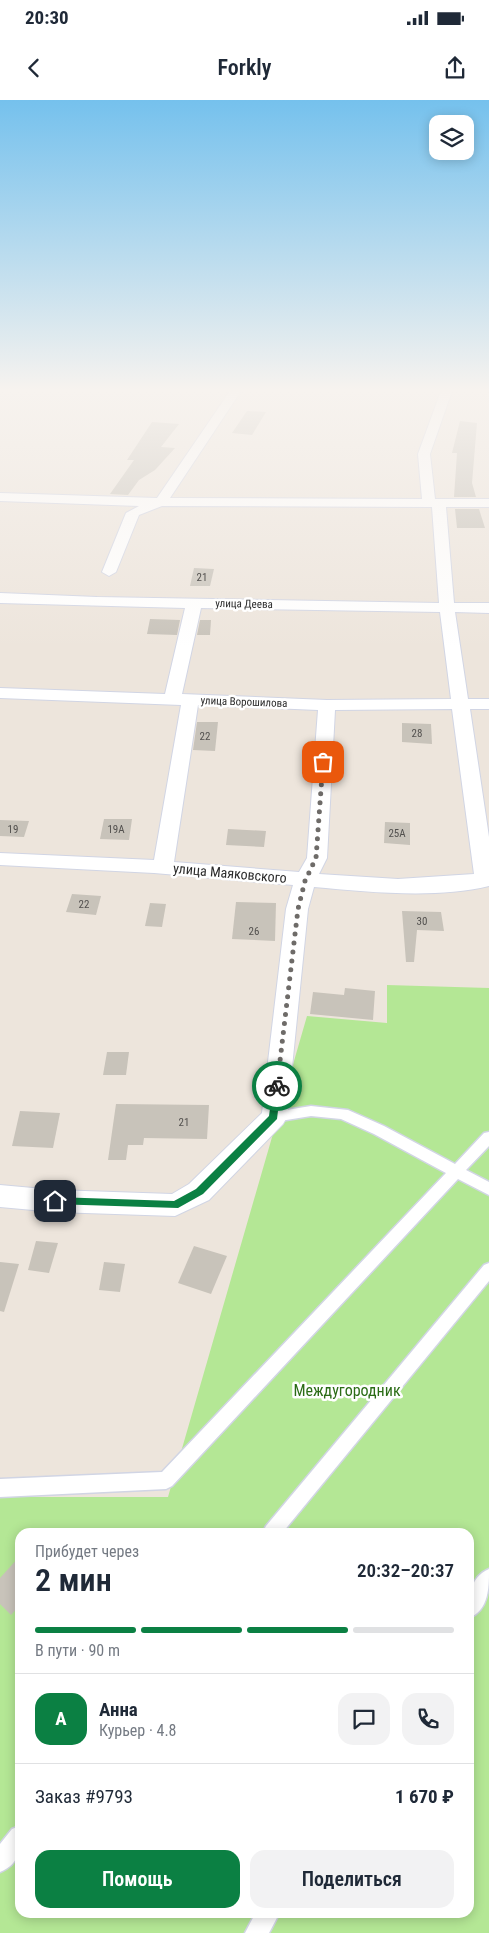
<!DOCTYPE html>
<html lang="ru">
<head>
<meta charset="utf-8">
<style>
	body { margin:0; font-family:"Roboto Condensed",sans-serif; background:#f2f2f3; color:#1f2937; height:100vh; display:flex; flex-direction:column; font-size:19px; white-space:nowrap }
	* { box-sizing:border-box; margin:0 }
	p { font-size:16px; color:#747a83 }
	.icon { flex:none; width:28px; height:28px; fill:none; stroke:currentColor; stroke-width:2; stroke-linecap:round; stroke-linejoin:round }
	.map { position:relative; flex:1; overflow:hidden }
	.side { position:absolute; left:15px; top:1428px; width:459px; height:390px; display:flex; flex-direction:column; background:#fff; border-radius:15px; box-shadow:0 2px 12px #0003 }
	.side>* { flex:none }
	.fabs { position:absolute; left:429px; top:15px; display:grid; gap:10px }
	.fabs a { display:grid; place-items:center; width:45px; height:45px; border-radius:10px; background:#fff; box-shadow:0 2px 12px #0003; font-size:25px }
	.pin { position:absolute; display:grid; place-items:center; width:42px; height:42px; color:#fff; margin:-21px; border-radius:10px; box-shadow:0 2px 8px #0006 }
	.courier { position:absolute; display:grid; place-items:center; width:50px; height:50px; margin:-25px; border:4px solid #0b8043; border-radius:50%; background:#fff; color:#222; box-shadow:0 1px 6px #0007 }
	.head em { font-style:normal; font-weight:600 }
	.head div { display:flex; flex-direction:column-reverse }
	.head { display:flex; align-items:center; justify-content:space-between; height:85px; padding:0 20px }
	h1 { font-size:32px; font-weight:600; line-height:38px }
	.bar { display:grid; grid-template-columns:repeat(4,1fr); gap:8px 5px; align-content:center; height:60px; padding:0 20px }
	.bar i { height:6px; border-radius:4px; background:#e0e1e3 }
	.bar .current { background:#0b8043 }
	.bar p { grid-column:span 4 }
	.line { display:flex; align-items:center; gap:12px; padding:0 20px; border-top:1px solid #e0e1e3 }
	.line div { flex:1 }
	.round { display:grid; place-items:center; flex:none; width:52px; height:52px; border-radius:15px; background:#f2f2f3 }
	.primary-button { display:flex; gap:10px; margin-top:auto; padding:10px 20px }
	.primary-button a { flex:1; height:58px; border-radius:15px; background:#0b8043; color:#fff; font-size:20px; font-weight:600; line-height:58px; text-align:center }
	.primary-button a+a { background:#f2f2f3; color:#1f2937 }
	.status { display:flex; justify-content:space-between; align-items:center; height:35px; padding:0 25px; background:#fff; direction:ltr }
	.status svg { height:14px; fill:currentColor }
	header { display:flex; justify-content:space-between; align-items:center; height:65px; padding:0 20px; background:#fff; font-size:22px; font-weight:600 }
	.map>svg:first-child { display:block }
</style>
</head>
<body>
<div class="status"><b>20:30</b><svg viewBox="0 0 49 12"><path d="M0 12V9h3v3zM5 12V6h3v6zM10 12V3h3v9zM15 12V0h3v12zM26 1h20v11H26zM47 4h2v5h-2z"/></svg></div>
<header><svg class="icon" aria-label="back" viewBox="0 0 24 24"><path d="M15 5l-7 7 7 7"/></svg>Forkly<svg class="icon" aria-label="share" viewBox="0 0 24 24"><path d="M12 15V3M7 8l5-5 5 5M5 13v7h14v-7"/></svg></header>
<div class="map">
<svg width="489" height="1833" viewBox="0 0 489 1833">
	<rect width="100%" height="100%" fill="#ede5dc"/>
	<path fill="#b4e795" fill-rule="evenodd" d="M387,885L489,888V1833H0V1397H168L307,916L387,923ZM20,1432H469V1812H20Z"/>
	<g fill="#c8c3ba">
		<polygon points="247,311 266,312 252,335 232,333"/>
		<polygon points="460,321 477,323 472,383 476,397 454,397 457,353 452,353"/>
		<polygon points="152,322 179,324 161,347 175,348 155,370 139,380 128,395 110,394 134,360 127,360"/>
		<polygon points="455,409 479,409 485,428 457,428"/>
		<polygon points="194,468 214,469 210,486 190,486"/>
		<polygon points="150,519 180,520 177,535 147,534"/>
		<polygon points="200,520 211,520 210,535 197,535"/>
		<polygon points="197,622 218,622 215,651 193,650"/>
		<polygon points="402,623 431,624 432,644 402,642"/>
		<polygon points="104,719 132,719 129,740 100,739"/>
		<polygon points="0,720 29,721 24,737 0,736"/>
		<polygon points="385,722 410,723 410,745 384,743"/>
		<polygon points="228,729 266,731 264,747 226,745"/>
		<polygon points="72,794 101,796 96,815 66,812"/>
		<polygon points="236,802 276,803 275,841 232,839"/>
		<polygon points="150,803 166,804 162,827 145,826"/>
		<polygon points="402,811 441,812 444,831 417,830 414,862 406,862"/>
		<polygon points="345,888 375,891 373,920 310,914 313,892 344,895"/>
		<polygon points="107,952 129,952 126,975 103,975"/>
		<polygon points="116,1004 209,1005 207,1039 144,1038 143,1045 128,1045 126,1060 108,1060"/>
		<polygon points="20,1011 60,1013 53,1048 12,1046"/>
		<polygon points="36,1141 58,1143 49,1173 28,1170"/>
		<polygon points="194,1146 227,1156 211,1194 178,1183"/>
		<polygon points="0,1162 19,1164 4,1212 0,1211"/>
		<polygon points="104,1162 125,1164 120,1192 99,1190"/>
		<polygon points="20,1456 20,1505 11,1515 0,1504 0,1478"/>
	</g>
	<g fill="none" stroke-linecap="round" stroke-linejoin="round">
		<g stroke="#d1d5e4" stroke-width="3">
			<g id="service">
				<polygon points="311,1006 348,1010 384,1026 455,1064 484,1033 489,1032 489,1046 466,1070 489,1082 489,1095 458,1079 172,1386 166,1389 0,1397 0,1379 162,1372 446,1073 374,1034 341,1019 311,1016 274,1022 269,1021 267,1017 269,1013 274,1012"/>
				<polygon points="489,1163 489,1181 283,1432 263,1432 266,1426 484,1165"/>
				<path d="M489,1469C489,1487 489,1510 469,1518C468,1500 469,1477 489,1469Z"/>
				<path d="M20,1726C20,1747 22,1763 0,1772V1744L12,1729Z"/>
				<polygon points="256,1812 280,1812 269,1833 245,1833"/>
			</g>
		</g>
		<g stroke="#d1d5e4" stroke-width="2">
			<path id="minor" d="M230,291H241L170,398L422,399L418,354L441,291H452L430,354L435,399H489V407H446L454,503H489V513L455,512L468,599H489V609H470L489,737V786C436,799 368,792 314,787L308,809L287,1017L283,1024L209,1100L175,1116L55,1112L0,1107V1085L55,1090L172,1094L189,1084L262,1013L286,809L293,785L154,773L0,765V753L154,760L181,605L0,598V588L165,594L185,508L0,503V493L97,497L439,503L432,407L162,406L139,415L116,472L109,476L102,472L126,413L139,406L0,401V393L157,398ZM201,508L440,512L451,599L327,600L182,594ZM198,605L318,610L307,758L299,772L174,762ZM452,609L474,774L398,779L319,774L327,758L335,610Z"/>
		</g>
		<use href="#service" fill="#fff" fill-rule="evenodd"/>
		<use href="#minor" fill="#fff" fill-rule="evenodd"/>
	</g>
	<linearGradient id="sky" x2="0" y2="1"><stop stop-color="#75c1ed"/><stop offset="0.53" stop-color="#f7f3ef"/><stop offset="1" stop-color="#f7f3ef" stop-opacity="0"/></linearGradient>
	<rect width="489" height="548" fill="url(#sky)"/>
	<polygon fill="#0b8043" points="277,983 281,986 277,1019 203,1094 178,1108 52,1104 50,1101 55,1097 174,1101 196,1089 269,1016 273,986"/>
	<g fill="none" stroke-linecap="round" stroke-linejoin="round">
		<polyline stroke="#6e6b68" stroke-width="5" stroke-dasharray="0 9" points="277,986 298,809 305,781 316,758 323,662"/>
	</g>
	<g text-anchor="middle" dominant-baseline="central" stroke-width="5" stroke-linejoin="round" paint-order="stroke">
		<g font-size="11" fill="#52504e">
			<text x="202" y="477">21</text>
			<text x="417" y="633">28</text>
			<text x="205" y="636">22</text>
			<text x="13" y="729">19</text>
			<text x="116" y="729">19А</text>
			<text x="397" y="733">25А</text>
			<text x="84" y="804">22</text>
			<text x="422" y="821">30</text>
			<text x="254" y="831">26</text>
			<text x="184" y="1022">21</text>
		</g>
		<g font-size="11" fill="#2a2a2a" stroke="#fff">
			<text transform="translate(244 504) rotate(1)">улица Деева</text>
			<text transform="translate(244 602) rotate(2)">улица Ворошилова</text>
		</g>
		<g font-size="14" fill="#2a2a2a" stroke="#fff">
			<text transform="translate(230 773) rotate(5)">улица Маяковского</text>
		</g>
		<g font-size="16" fill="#2b6c16" stroke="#fff">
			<text x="347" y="1290">Междугородник</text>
		</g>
	</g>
</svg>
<div class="fabs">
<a><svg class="icon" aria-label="layers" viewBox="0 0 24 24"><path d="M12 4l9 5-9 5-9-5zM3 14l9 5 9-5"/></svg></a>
</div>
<div class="pin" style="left:323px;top:662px;background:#ea580c"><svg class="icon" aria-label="bag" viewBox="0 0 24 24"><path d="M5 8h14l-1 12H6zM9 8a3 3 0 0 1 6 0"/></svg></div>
<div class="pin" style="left:55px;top:1101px;background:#1f2937"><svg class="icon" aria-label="home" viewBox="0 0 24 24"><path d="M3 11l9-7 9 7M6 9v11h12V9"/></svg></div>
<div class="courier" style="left:277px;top:986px"><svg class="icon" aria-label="bike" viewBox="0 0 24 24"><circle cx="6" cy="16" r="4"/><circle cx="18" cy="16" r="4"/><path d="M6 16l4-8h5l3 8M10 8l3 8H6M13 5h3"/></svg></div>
<section class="side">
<div class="head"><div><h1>2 мин</h1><p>Прибудет через</p></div><em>20:32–20:37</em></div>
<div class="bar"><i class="current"></i><i class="current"></i><i class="current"></i><i></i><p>В пути · 90 m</p></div>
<div class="line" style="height:90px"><b class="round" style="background:#0b8043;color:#fff">А</b><div><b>Анна</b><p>Курьер · 4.8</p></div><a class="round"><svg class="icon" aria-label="chat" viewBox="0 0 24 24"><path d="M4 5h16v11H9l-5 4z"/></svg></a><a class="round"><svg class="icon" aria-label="phone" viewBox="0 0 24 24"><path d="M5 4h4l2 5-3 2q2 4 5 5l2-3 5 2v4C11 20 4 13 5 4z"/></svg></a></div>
<div class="line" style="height:65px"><div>Заказ #9793</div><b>1 670 ₽</b></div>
<div class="primary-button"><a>Помощь</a><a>Поделиться</a></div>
</section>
</div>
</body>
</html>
